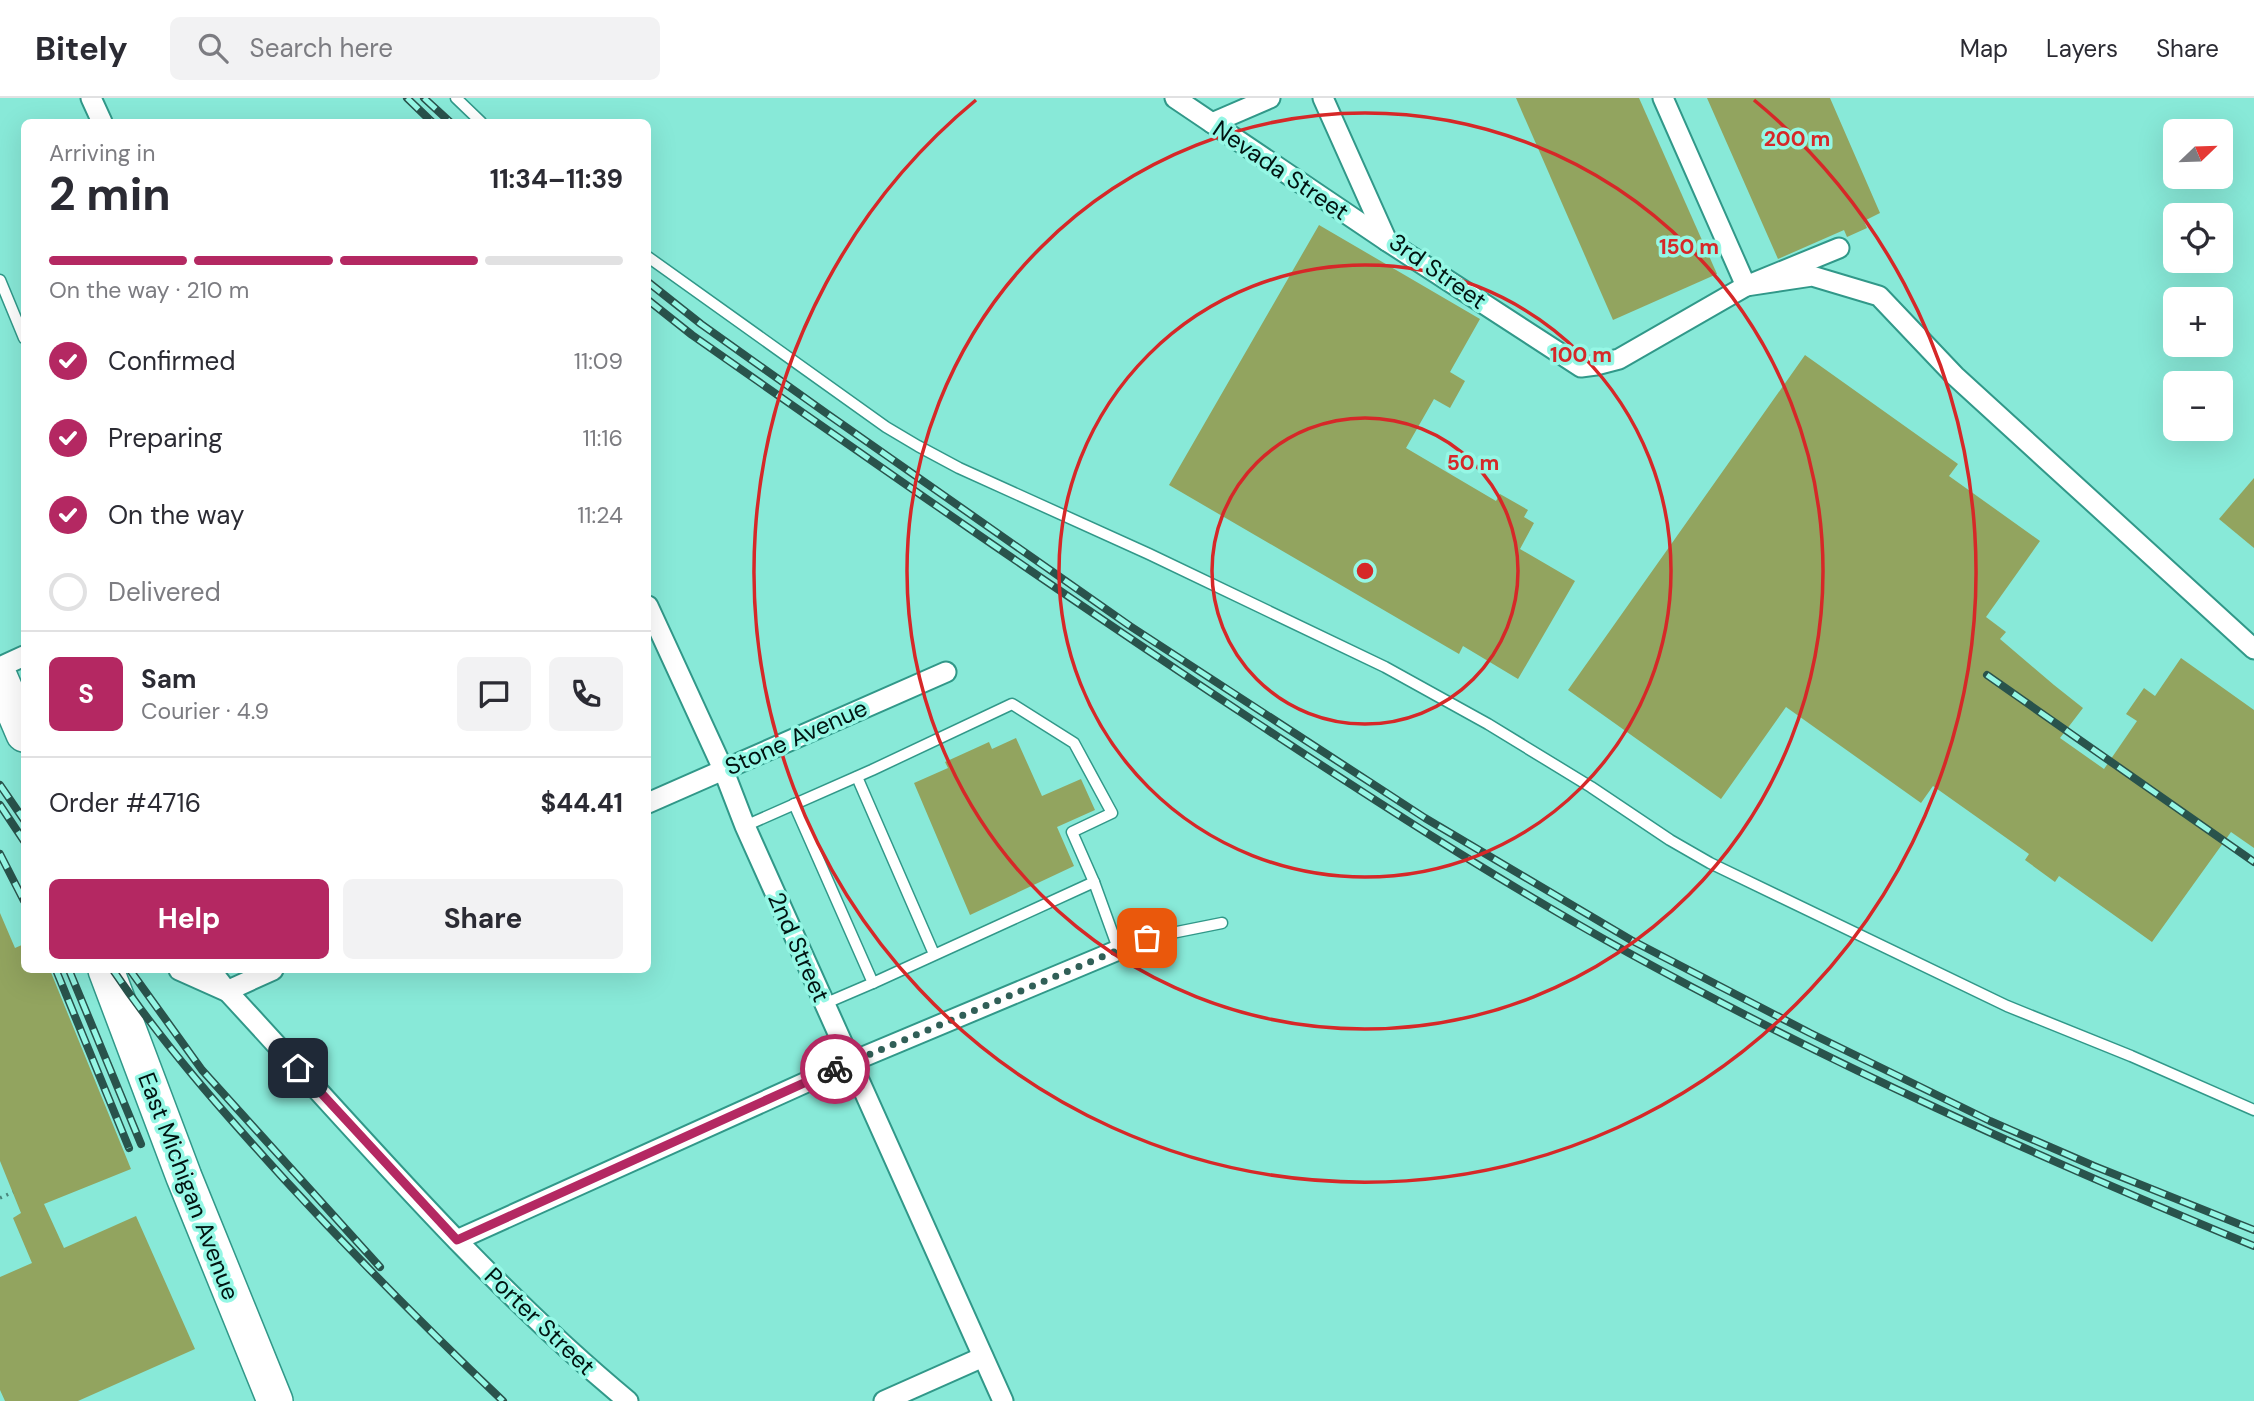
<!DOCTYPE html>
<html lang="en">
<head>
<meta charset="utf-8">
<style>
	body { margin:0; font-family:"DM Sans",sans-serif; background:#f2f2f3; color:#2b2b33; height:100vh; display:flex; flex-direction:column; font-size:26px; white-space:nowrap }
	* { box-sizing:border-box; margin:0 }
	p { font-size:23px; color:#7c7c81 }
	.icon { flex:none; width:38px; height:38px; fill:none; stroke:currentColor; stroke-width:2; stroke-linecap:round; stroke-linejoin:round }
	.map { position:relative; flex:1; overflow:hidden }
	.panel { position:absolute; left:21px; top:21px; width:630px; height:854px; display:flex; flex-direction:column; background:#fff; border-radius:10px; box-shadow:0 7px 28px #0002 }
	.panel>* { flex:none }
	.needle { width:46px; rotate:67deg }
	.tools { position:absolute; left:2163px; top:21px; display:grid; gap:14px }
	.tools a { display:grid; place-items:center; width:70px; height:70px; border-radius:10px; background:#fff; box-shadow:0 7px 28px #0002; font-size:35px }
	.pin { position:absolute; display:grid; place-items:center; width:60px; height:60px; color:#fff; margin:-30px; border-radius:14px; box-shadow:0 4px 10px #0006 }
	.courier { position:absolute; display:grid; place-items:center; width:70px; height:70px; margin:-35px; border:5px solid #b42862; border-radius:50%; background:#fff; color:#222; box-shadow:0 2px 9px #0007 }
	.overview em { font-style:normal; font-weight:700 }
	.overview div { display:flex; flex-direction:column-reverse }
	.overview { display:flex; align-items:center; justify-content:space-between; height:119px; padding:0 28px }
	h1 { font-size:46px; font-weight:700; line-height:52px }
	.bar { display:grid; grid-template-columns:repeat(4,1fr); gap:10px 7px; align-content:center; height:84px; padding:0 28px }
	.bar i { height:9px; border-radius:5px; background:#e1e1e2 }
	.bar .on { background:#b42862 }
	.bar p { grid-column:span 4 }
	.line { display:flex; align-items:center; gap:18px; padding:0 28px; border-top:2px solid #e1e1e2 }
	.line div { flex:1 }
	.round { display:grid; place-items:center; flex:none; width:74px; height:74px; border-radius:10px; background:#f2f2f3 }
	ol { padding:0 28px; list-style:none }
	li { display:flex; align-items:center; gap:21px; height:77px }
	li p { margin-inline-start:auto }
	li .icon { padding:7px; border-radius:50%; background:#b42862; color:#fff; stroke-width:4 }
	li:last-child { color:#7c7c81 }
	li i { width:38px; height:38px; border:4px solid #e1e1e2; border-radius:50% }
	.cta { display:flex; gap:14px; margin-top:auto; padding:14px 28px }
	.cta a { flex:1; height:80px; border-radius:10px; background:#b42862; color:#fff; font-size:28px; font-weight:700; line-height:80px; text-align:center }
	.cta a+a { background:#f2f2f3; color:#2b2b33 }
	header { display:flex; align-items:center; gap:42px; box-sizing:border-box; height:98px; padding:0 35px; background:#fff; border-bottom:2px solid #e1e1e2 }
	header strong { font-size:33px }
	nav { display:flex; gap:38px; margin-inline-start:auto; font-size:24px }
	.search { width:490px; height:63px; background:#f2f2f3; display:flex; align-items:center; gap:18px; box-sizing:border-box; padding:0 24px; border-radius:10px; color:#7c7c81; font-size:26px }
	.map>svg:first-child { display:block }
</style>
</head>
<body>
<header>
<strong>Bitely</strong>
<div class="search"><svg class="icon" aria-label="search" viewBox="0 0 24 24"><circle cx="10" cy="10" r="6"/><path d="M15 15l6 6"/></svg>Search here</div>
<nav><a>Map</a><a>Layers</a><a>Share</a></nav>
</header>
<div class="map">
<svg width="2254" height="1303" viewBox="0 0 2254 1303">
	<rect width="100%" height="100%" fill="#88e9d8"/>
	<g fill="#92a45f">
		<polygon points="1516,0 1639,0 1717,176 1613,222"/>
		<polygon points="1707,0 1830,0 1880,115 1864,123 1867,130 1847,139 1844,132 1778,161"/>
		<polygon points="1319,127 1480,221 1450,274 1465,283 1450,310 1434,301 1406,350 1496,403 1500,396 1528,412 1524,419 1534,425 1520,451 1575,483 1518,581 1463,548 1459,556 1169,387"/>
		<polygon points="1805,257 1958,366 1949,378 2040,443 1986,519 2006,534 2000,541 2054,587 2083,610 2060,640 2104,671 2137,623 2126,616 2144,590 2155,598 2181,560 2254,612 2254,750 2231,734 2152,844 2059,778 2055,784 2025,762 2029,756 1933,688 1921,705 1786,609 1721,701 1568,592"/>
		<polygon points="2254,380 2254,450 2219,421"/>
		<polygon points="1016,640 1042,698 1081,681 1095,712 1057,729 1074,768 970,817 914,685 948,670 945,664 989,644 992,651"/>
		<polygon points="0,815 15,850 24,846 24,872 50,872 131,1071 44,1106 64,1150 136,1118 195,1251 78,1303 5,1303 0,1292 0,1179 32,1165 13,1120 21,1115 0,1063"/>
	</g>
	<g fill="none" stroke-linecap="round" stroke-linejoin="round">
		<g stroke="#319889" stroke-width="13">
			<g id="lane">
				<polyline points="456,0 481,24"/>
				<polyline points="648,159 886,329 918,348 959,370 1149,456 1385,569 1488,626 1591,689 1670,742 1710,765 2007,908 2131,958 2254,1012"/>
				<polyline points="0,182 24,240"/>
				<polyline points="857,679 934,856"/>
				<polyline points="794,706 873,885 1094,784"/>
				<polyline points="745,728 872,672 1012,606 1074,645 1112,715 1072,734 1094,784 1119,853"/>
				<polyline points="1147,840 1222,825"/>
				<polyline points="824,906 873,885"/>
			</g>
		</g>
		<g stroke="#319889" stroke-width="23">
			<g id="street">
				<polyline points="91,0 102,24"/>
				<polyline points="1175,0 1387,143"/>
				<polyline points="1323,0 1387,143 1581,269 1596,267 1619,261 1746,188 1839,150"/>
				<polyline points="1663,0 1746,188 1812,178 1879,198 1955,278 2254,551"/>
				<polyline points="1212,25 1270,0"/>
				<polyline points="648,508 723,671 745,728 1003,1303"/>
				<polyline points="0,569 24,558"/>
				<polyline points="648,705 946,574"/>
				<polyline points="179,872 226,893"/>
				<path d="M211,872L227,893C355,1031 483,1183 628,1303"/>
				<polyline points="227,893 273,872"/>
				<polyline points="457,1142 851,964 1147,840"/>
				<polyline points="884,1303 983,1259"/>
			</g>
		</g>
		<g stroke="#319889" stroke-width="38">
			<g id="highway">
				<polyline points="0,580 24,636"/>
				<polyline points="106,872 184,1079 275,1303"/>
			</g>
		</g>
		<polyline stroke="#49867c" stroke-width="3.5" stroke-dasharray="2 5" stroke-linecap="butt" points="0,1100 13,1094"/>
		<use href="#lane" stroke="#fff" stroke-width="10"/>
		<use href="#street" stroke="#fff" stroke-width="19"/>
		<use href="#highway" stroke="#fff" stroke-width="35"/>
		<g stroke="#29534c" stroke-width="8">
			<g id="rail">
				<polyline points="407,0 432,24"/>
				<polyline points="424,0 450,24"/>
				<polyline points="648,184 701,226 826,315 1130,528 1425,720 1631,842 1810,935 1990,1023 2094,1068 2254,1132"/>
				<path d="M648,202L692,237C876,366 1060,495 1248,619C1372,701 1497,782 1627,854C1830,966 2040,1060 2254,1148"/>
				<polyline points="1987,577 2254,764"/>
				<polyline points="0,687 24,722"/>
				<polyline points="0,707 24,743"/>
				<polyline points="0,756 24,803"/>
				<polyline points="56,872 129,1050"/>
				<polyline points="69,872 141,1046"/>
				<path d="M113,872C163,946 223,1014 284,1081C354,1157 427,1231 503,1303"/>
				<polyline points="130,872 202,972 380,1169"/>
			</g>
		</g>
		<use href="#rail" stroke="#95f7e5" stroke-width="5" stroke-dasharray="16" stroke-linecap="butt"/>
	</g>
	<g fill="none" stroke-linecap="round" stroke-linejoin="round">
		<polyline stroke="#305f57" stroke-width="7" stroke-dasharray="0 12.6" points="835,971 1147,840"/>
		<polyline stroke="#b42862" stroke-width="9" points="298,970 457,1142 835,971"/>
	</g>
	<g fill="none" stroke="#d62828" stroke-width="3.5">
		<circle cx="1365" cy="473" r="153"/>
		<circle cx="1365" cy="473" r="306"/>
		<circle cx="1365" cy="473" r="458"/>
		<path d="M1754 2A611 611 0 1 1 976 2"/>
	</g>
	<g text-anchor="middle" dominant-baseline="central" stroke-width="7" stroke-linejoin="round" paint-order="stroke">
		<g font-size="24" fill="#011411" stroke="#95f7e5">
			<text transform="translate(1281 72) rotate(34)">Nevada Street</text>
			<text transform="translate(1438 173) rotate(35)">3rd Street</text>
			<text transform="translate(796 639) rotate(-24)">Stone Avenue</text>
			<text transform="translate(799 849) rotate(66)">2nd Street</text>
			<text transform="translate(189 1088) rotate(69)">East Michigan Avenue</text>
			<text transform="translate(540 1223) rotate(44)">Porter Street</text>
		</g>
	</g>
	<circle cx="1365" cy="473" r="10" fill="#d62828" stroke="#95f7e5" stroke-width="3.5"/>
	<g font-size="21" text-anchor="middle" font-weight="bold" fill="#d62828" stroke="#95f7e5" stroke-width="7" stroke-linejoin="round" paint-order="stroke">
		<text x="1797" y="48">200 m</text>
		<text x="1689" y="156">150 m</text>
		<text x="1581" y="264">100 m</text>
		<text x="1473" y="372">50 m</text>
	</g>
</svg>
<div class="tools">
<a><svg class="needle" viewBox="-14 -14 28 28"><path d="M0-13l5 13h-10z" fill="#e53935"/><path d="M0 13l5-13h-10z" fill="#7c7c81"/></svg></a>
<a><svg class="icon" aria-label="locate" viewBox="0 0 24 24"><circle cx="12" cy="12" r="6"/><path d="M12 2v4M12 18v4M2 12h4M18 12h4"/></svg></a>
<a>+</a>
<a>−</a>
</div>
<div class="pin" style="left:1147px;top:840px;background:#ea580c"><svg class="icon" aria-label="bag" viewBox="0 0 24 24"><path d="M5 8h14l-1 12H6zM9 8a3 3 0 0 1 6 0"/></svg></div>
<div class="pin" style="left:298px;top:970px;background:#1f2937"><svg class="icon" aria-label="home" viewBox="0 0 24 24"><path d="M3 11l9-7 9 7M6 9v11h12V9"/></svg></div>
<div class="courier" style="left:835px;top:971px"><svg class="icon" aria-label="bike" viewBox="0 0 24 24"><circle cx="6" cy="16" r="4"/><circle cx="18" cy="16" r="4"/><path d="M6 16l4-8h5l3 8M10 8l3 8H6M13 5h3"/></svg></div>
<section class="panel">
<div class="overview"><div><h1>2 min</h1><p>Arriving in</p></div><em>11:34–11:39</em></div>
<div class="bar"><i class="on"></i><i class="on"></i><i class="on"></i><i></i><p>On the way · 210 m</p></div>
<ol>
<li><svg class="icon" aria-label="check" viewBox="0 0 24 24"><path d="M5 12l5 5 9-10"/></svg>Confirmed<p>11:09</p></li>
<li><svg class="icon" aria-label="check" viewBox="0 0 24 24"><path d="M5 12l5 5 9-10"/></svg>Preparing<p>11:16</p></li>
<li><svg class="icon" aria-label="check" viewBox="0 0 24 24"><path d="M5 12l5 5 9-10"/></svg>On the way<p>11:24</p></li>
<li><i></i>Delivered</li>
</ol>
<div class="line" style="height:126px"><b class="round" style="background:#b42862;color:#fff">S</b><div><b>Sam</b><p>Courier · 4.9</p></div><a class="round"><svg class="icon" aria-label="chat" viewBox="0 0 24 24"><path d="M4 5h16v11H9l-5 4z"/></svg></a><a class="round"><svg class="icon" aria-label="phone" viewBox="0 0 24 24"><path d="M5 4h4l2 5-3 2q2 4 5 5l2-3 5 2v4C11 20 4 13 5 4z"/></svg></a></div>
<div class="line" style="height:91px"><div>Order #4716</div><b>$44.41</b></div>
<div class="cta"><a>Help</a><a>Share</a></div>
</section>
</div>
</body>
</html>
